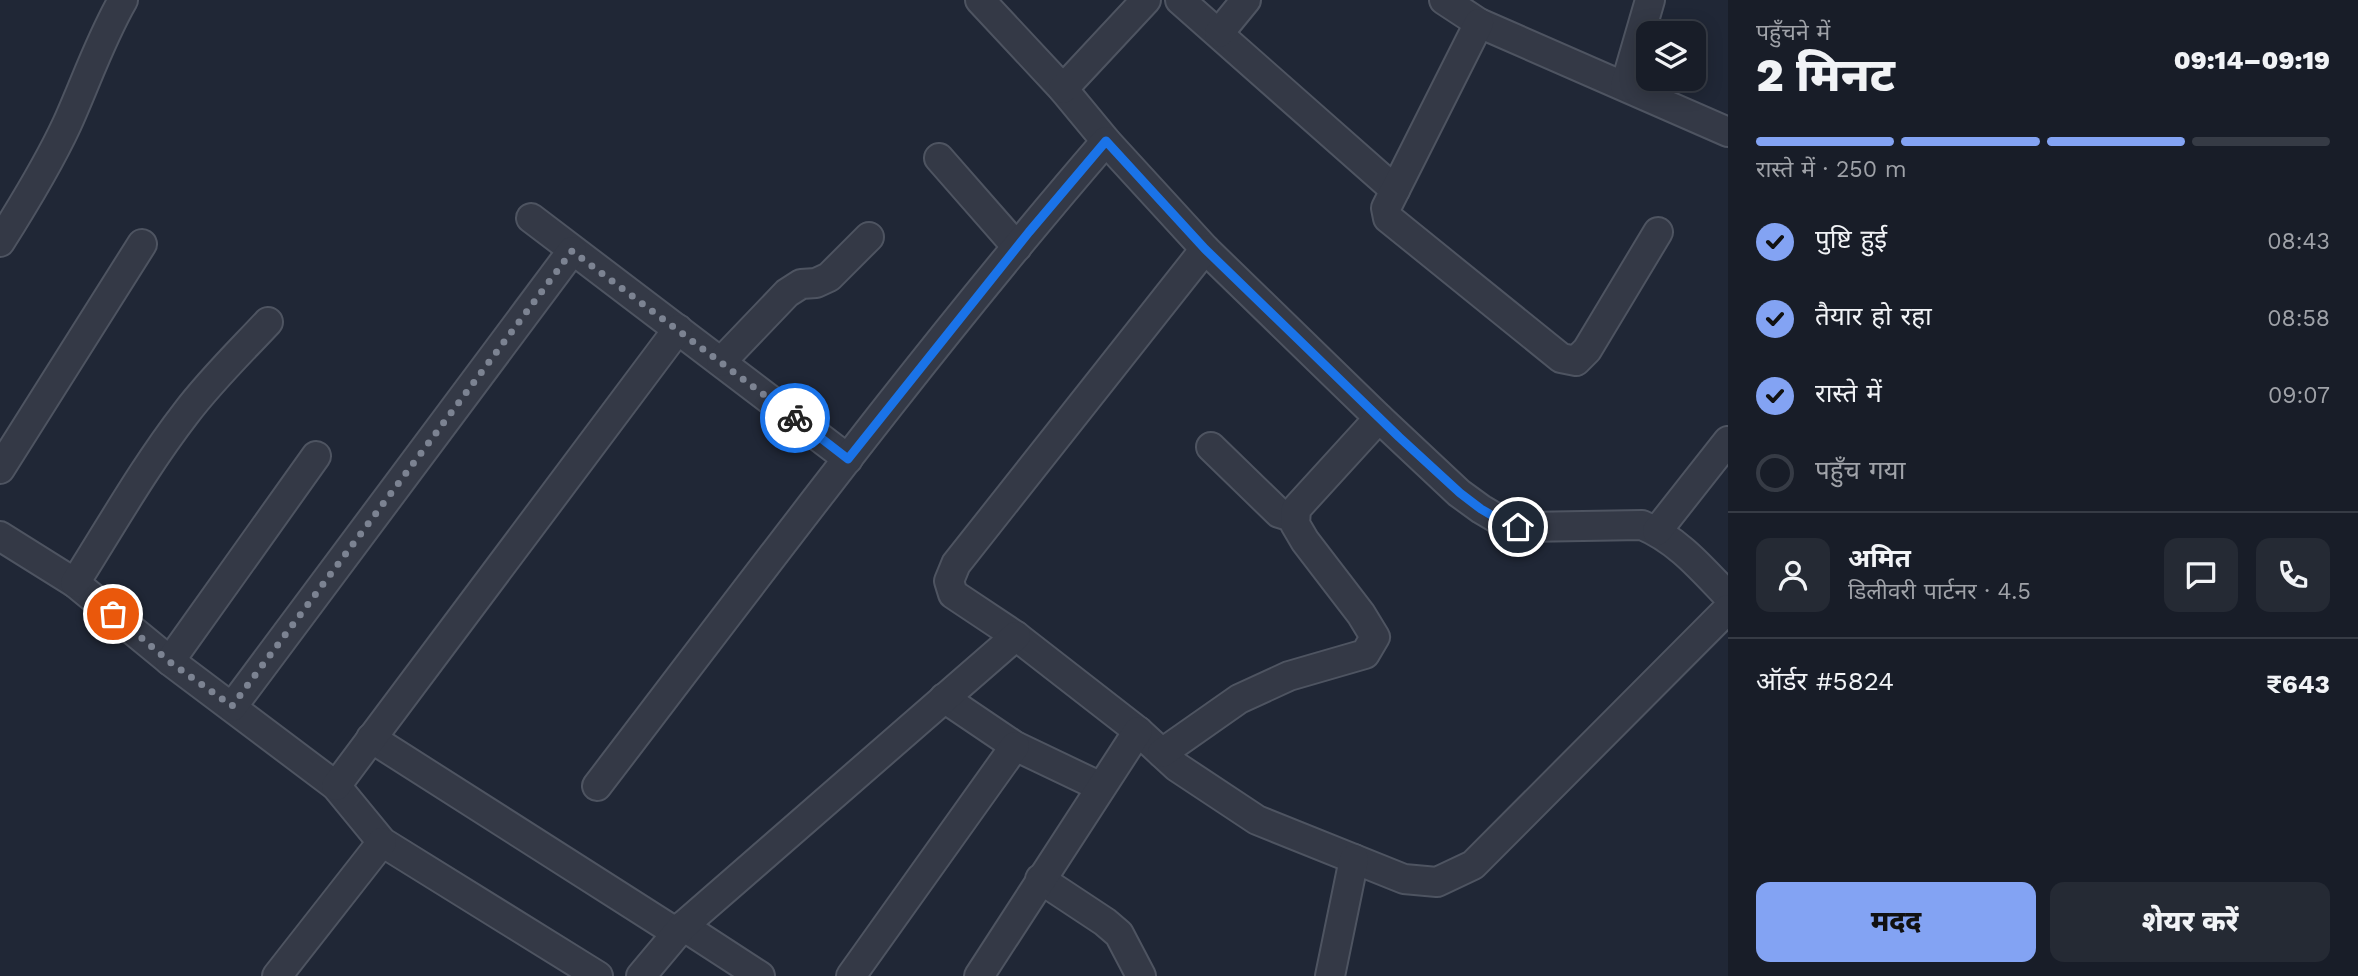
<!DOCTYPE html>
<html lang="hi">
<head>
<meta charset="utf-8">
<style>
	body { margin:0; font-family:"Work Sans","Noto Sans Devanagari",sans-serif; background:#252a34; color:#f1f3f6; height:100vh; display:flex; flex-direction:column; font-size:26px; white-space:nowrap }
	* { box-sizing:border-box; margin:0 }
	p { font-size:23px; color:#9fa2a8 }
	.icon { flex:none; width:38px; height:38px; fill:none; stroke:currentColor; stroke-width:2; stroke-linecap:round; stroke-linejoin:round }
	.map { position:relative; flex:1; overflow:hidden }
	.panel { display:flex; flex-direction:column; background:#181d28; width:630px }
	.panel>* { flex:none }
	.fabs { position:absolute; left:1636px; top:21px; display:grid; gap:14px }
	.fabs a { display:grid; place-items:center; width:70px; height:70px; border-radius:14px; background:#181d28; box-shadow:0 4px 18px #0003,0 0 0 2px #363b45; font-size:35px }
	.pin { position:absolute; display:grid; place-items:center; width:60px; height:60px; color:#fff; margin:-30px; border:4px solid #fff; border-radius:50%; box-shadow:0 2px 7px #0007 }
	.courier { position:absolute; display:grid; place-items:center; width:70px; height:70px; margin:-35px; border:5px solid #1a73e8; border-radius:50%; background:#fff; color:#222; box-shadow:0 2px 9px #0007 }
	.headline em { font-style:normal; font-weight:800 }
	.headline div { display:flex; flex-direction:column-reverse }
	.headline { display:flex; align-items:center; justify-content:space-between; height:119px; padding:0 28px }
	h1 { font-size:46px; font-weight:800; line-height:52px }
	.bar { display:grid; grid-template-columns:repeat(4,1fr); gap:10px 7px; align-content:center; height:84px; padding:0 28px }
	.bar i { height:9px; border-radius:5px; background:#363b45 }
	.bar .on { background:#83a3f3 }
	.bar p { grid-column:span 4 }
	.line { display:flex; align-items:center; gap:18px; padding:0 28px; border-top:2px solid #363b45 }
	.line div { flex:1 }
	.round { display:grid; place-items:center; flex:none; width:74px; height:74px; border-radius:14px; background:#252a34 }
	ol { padding:0 28px; list-style:none }
	li { display:flex; align-items:center; gap:21px; height:77px }
	li p { margin-inline-start:auto }
	li .icon { padding:7px; border-radius:50%; background:#83a3f3; color:#111; stroke-width:4 }
	li:last-child { color:#9fa2a8 }
	li i { width:38px; height:38px; border:4px solid #363b45; border-radius:50% }
	.cta { display:flex; gap:14px; margin-top:auto; padding:14px 28px }
	.cta a { flex:1; height:80px; border-radius:14px; background:#83a3f3; color:#111; font-size:28px; font-weight:800; line-height:80px; text-align:center }
	.cta a+a { background:#252a34; color:#f1f3f6 }
	main { display:flex; flex:1; min-height:0 }
	.map>svg:first-child { display:block }
</style>
</head>
<body>
<main>
<div class="map">
<svg width="1728" height="976" viewBox="0 0 1728 976">
	<rect width="100%" height="100%" fill="#202736"/>
	<g fill="none" stroke-linecap="round" stroke-linejoin="round">
		<g stroke="#4e5461" stroke-width="32">
			<g id="minor">
				<path d="M980,0L1063,89L1106,141L1205,249L1379,418L1459,493L1481,509L1503,522L1518,527L1642,525C1678,540 1702,569 1728,596"/>
				<polyline points="1180,0 1395,190"/>
				<polyline points="1444,0 1479,23 1728,132"/>
				<polyline points="1479,23 1386,208 1388,218 1561,358 1576,361 1587,350 1658,232"/>
				<polyline points="1219,33 1246,0"/>
				<polyline points="1625,86 1650,0"/>
				<polyline points="1063,89 1146,0"/>
				<polyline points="939,158 1017,247"/>
				<polyline points="531,218 848,459"/>
				<path d="M0,242C24,204 48,165 67,124C86,82 100,40 123,0"/>
				<polyline points="1205,249 956,564 949,581 953,594 1016,636 1138,731 1177,767 1257,820 1404,879 1437,882 1473,865 1728,609"/>
				<polyline points="721,362 787,293 801,284 816,283 829,277 869,237"/>
				<polyline points="1211,447 1279,513 1295,518"/>
				<polyline points="0,469 142,244"/>
				<polyline points="1657,531 1728,441"/>
				<polyline points="0,536 75,583 170,661 336,786 382,842 598,976"/>
				<path d="M75,583C111,526 145,466 186,413C211,380 240,352 268,322"/>
				<polyline points="170,661 316,456"/>
				<polyline points="944,698 1015,746 1101,787"/>
				<polyline points="232,707 572,251"/>
				<polyline points="371,738 677,933"/>
				<polyline points="1162,753 1239,699 1289,676 1365,654 1375,637 1361,614 1305,541 1295,524 1296,509 1379,418"/>
				<polyline points="336,786 678,329"/>
				<path d="M597,786C763,569 927,348 1106,141"/>
				<polyline points="1040,879 1105,922 1119,934 1141,976"/>
				<polyline points="683,926 760,976"/>
				<polyline points="277,976 382,842"/>
				<polyline points="641,976 683,926 1016,636"/>
				<polyline points="851,976 1015,746"/>
				<polyline points="979,976 1138,731"/>
				<polyline points="1330,976 1354,859"/>
			</g>
		</g>
		<use href="#minor" stroke="#343946" stroke-width="28"/>
	</g>
	<g fill="none" stroke-linecap="round" stroke-linejoin="round">
		<polyline stroke="#7c8392" stroke-width="7" stroke-dasharray="0 12.6" points="113,614 170,662 232,706 572,251 795,418"/>
		<polyline stroke="#1a73e8" stroke-width="9" points="795,418 848,459 1029,232 1106,141 1205,249 1399,437 1460,493 1481,509 1503,522 1518,527"/>
	</g>
</svg>
<div class="fabs">
<a><svg class="icon" aria-label="layers" viewBox="0 0 24 24"><path d="M12 4l9 5-9 5-9-5zM3 14l9 5 9-5"/></svg></a>
</div>
<div class="pin" style="left:113px;top:614px;background:#ea580c"><svg class="icon" aria-label="bag" viewBox="0 0 24 24"><path d="M5 8h14l-1 12H6zM9 8a3 3 0 0 1 6 0"/></svg></div>
<div class="pin" style="left:1518px;top:527px;background:#1f2937"><svg class="icon" aria-label="home" viewBox="0 0 24 24"><path d="M3 11l9-7 9 7M6 9v11h12V9"/></svg></div>
<div class="courier" style="left:795px;top:418px"><svg class="icon" aria-label="bike" viewBox="0 0 24 24"><circle cx="6" cy="16" r="4"/><circle cx="18" cy="16" r="4"/><path d="M6 16l4-8h5l3 8M10 8l3 8H6M13 5h3"/></svg></div>
</div>
<section class="panel">
<div class="headline"><div><h1>2 मिनट</h1><p>पहुँचने में</p></div><em>09:14–09:19</em></div>
<div class="bar"><i class="on"></i><i class="on"></i><i class="on"></i><i></i><p>रास्ते में · 250 m</p></div>
<ol>
<li><svg class="icon" aria-label="check" viewBox="0 0 24 24"><path d="M5 12l5 5 9-10"/></svg>पुष्टि हुई<p>08:43</p></li>
<li><svg class="icon" aria-label="check" viewBox="0 0 24 24"><path d="M5 12l5 5 9-10"/></svg>तैयार हो रहा<p>08:58</p></li>
<li><svg class="icon" aria-label="check" viewBox="0 0 24 24"><path d="M5 12l5 5 9-10"/></svg>रास्ते में<p>09:07</p></li>
<li><i></i>पहुँच गया</li>
</ol>
<div class="line" style="height:126px"><a class="round"><svg class="icon" aria-label="person" viewBox="0 0 24 24"><circle cx="12" cy="8" r="4"/><path d="M4 21q1-7 8-7t8 7"/></svg></a><div><b>अमित</b><p>डिलीवरी पार्टनर · 4.5</p></div><a class="round"><svg class="icon" aria-label="chat" viewBox="0 0 24 24"><path d="M4 5h16v11H9l-5 4z"/></svg></a><a class="round"><svg class="icon" aria-label="phone" viewBox="0 0 24 24"><path d="M5 4h4l2 5-3 2q2 4 5 5l2-3 5 2v4C11 20 4 13 5 4z"/></svg></a></div>
<div class="line" style="height:91px"><div>ऑर्डर #5824</div><b>₹643</b></div>
<div class="cta"><a>मदद</a><a>शेयर करें</a></div>
</section>
</main>
</body>
</html>
